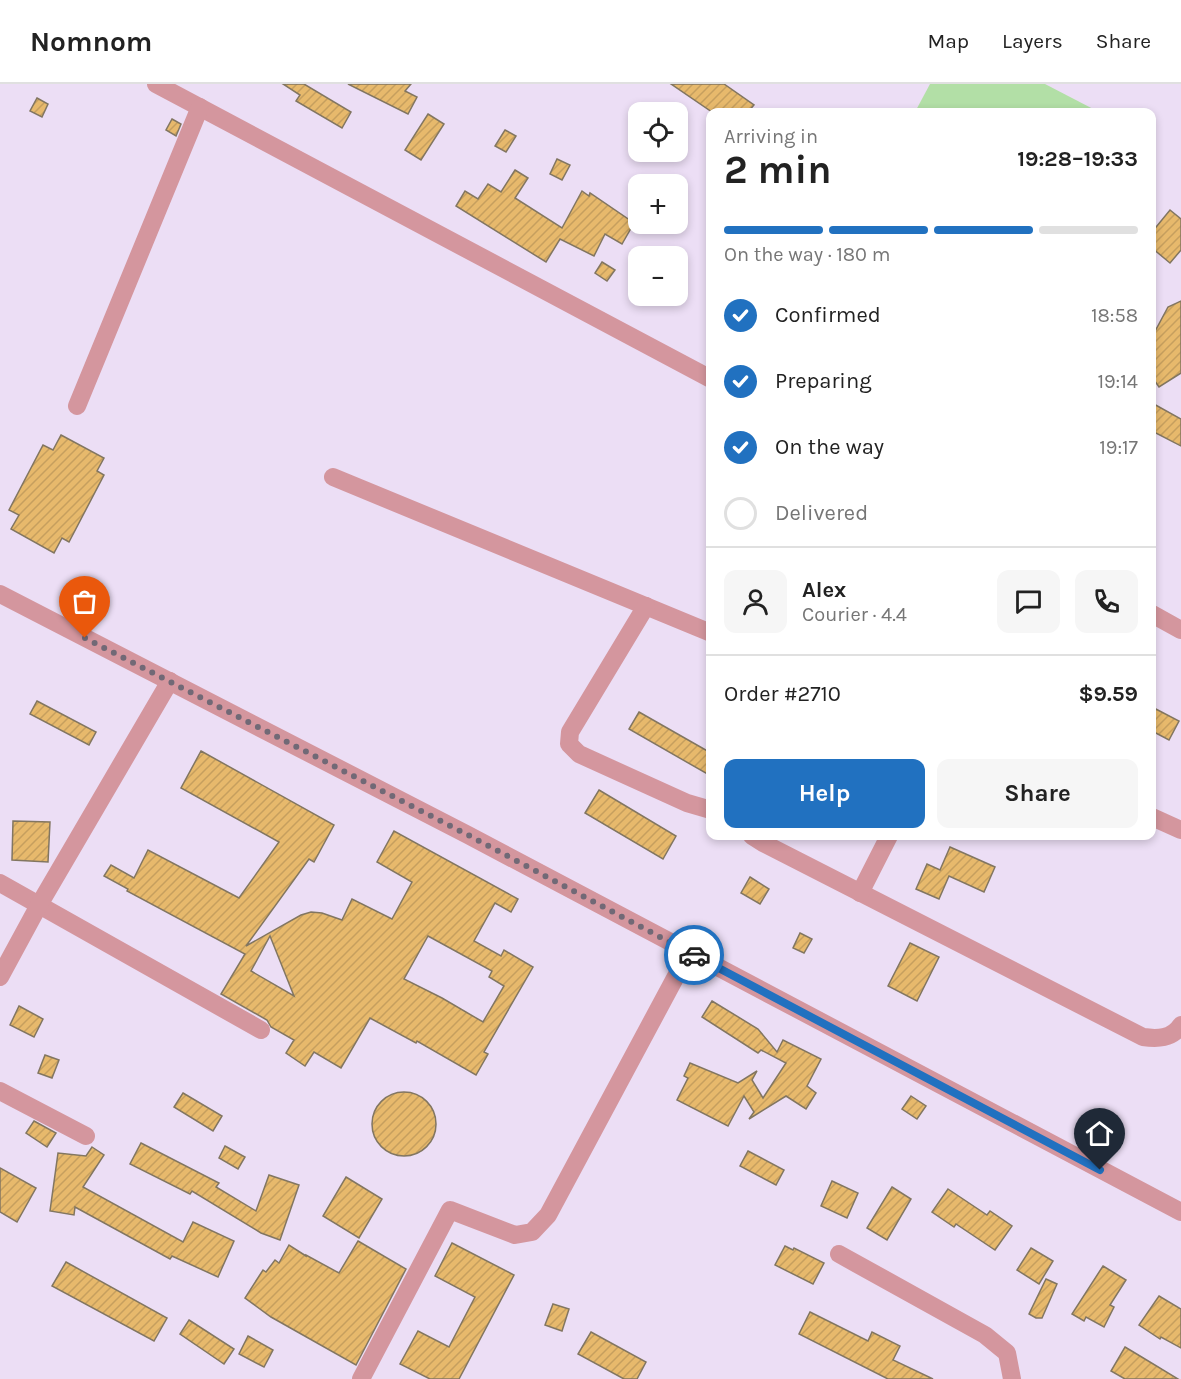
<!DOCTYPE html>
<html lang="en">
<head>
<meta charset="utf-8">
<style>
	body { margin:0; font-family:Karla,sans-serif; background:#f6f6f6; color:#222; height:100vh; display:flex; flex-direction:column; font-size:22px; white-space:nowrap }
	* { box-sizing:border-box; margin:0 }
	p { font-size:20px; color:#767676 }
	.icon { flex:none; width:33px; height:33px; fill:none; stroke:currentColor; stroke-width:2; stroke-linecap:round; stroke-linejoin:round }
	.map { position:relative; flex:1; overflow:hidden }
	.drawer { position:absolute; left:706px; top:24px; width:450px; height:732px; display:flex; flex-direction:column; background:#fff; border-radius:12px; box-shadow:0 3px 9px #0003 }
	.drawer>* { flex:none }
	.tools { position:absolute; left:628px; top:18px; display:grid; gap:12px }
	.tools a { display:grid; place-items:center; width:60px; height:60px; border-radius:12px; background:#fff; box-shadow:0 3px 9px #0003; font-size:30px }
	.pin { position:absolute; display:grid; place-items:center; width:51px; height:51px; color:#fff; margin:-62px -26px; border-radius:50% 50% 50% 0; rotate:-45deg; box-shadow:0 0 6px #0007 }
	.pin .icon { rotate:45deg }
	.courier { position:absolute; display:grid; place-items:center; width:60px; height:60px; margin:-30px; border:4px solid #2171c0; border-radius:50%; background:#fff; color:#222; box-shadow:0 2px 8px #0007 }
	.overview em { font-style:normal; font-weight:700 }
	.overview div { display:flex; flex-direction:column-reverse }
	.overview { display:flex; align-items:center; justify-content:space-between; height:102px; padding:0 18px }
	h1 { font-size:39px; font-weight:700; line-height:45px }
	.bar { display:grid; grid-template-columns:repeat(4,1fr); gap:9px 6px; align-content:center; height:72px; padding:0 18px }
	.bar i { height:8px; border-radius:4px; background:#e0e0e0 }
	.bar .on { background:#2171c0 }
	.bar p { grid-column:span 4 }
	.line { display:flex; align-items:center; gap:15px; padding:0 18px; border-top:2px solid #e0e0e0 }
	.line div { flex:1 }
	.round { display:grid; place-items:center; flex:none; width:63px; height:63px; border-radius:12px; background:#f6f6f6 }
	ol { padding:0 18px; list-style:none }
	li { display:flex; align-items:center; gap:18px; height:66px }
	li p { margin-inline-start:auto }
	li .icon { padding:6px; border-radius:50%; background:#2171c0; color:#fff; stroke-width:4 }
	li:last-child { color:#767676 }
	li i { width:33px; height:33px; border:3px solid #e0e0e0; border-radius:50% }
	.cta { display:flex; gap:12px; margin-top:auto; padding:12px 18px }
	.cta a { flex:1; height:69px; border-radius:12px; background:#2171c0; color:#fff; font-size:24px; font-weight:700; line-height:69px; text-align:center }
	.cta a+a { background:#f6f6f6; color:#222 }
	header { display:flex; align-items:center; gap:36px; box-sizing:border-box; height:84px; padding:0 30px; background:#fff; border-bottom:2px solid #e0e0e0 }
	header strong { font-size:28px }
	nav { display:flex; gap:33px; margin-inline-start:auto; font-size:21px }
	.map>svg:first-child { display:block }
</style>
</head>
<body>
<header>
<strong>Nomnom</strong>
<nav><a>Map</a><a>Layers</a><a>Share</a></nav>
</header>
<div class="map">
<svg width="1181" height="1295" viewBox="0 0 1181 1295">
	<defs>
		<pattern id="building-hatch" width="6" height="6" patternUnits="userSpaceOnUse" patternTransform="scale(1.5)"><rect width="6" height="6" fill="#e7b96c"/><path d="M-1 1l2-2M0 6l6-6M5 7l2-2" fill="none" stroke="#c69f5e"/></pattern>
	</defs>
	<rect width="100%" height="100%" fill="#ecdef5"/>
	<polygon fill="#b2dfa6" points="930,0 1045,0 1099,28 915,28"/>
	<g fill="url(#building-hatch)" stroke="#827661" stroke-width="1.5" fill-rule="evenodd">
		<polygon points="283,0 304,0 351,28 342,44 296,17 300,11"/>
		<polygon points="348,0 411,0 405,7 417,13 408,30"/>
		<polygon points="671,0 724,0 754,21 748,28 712,28"/>
		<polygon points="37,14 48,20 42,33 30,27"/>
		<polygon points="428,30 444,40 421,76 405,66"/>
		<polygon points="172,35 181,40 176,52 166,46"/>
		<polygon points="505,46 516,52 506,68 495,62"/>
		<polygon points="557,75 570,81 562,96 550,90"/>
		<polygon points="515,86 528,94 515,114 562,144 582,107 589,112 590,109 634,139 622,160 605,150 594,172 560,155 546,178 456,122 465,107 478,115 488,100 501,108"/>
		<polygon points="1170,126 1181,135 1181,166 1170,179 1152,164 1152,148"/>
		<polygon points="602,178 615,186 607,197 595,189"/>
		<polygon points="1181,217 1181,289 1159,303 1152,293 1152,253 1168,223"/>
		<polygon points="1152,319 1181,335 1181,362 1152,347"/>
		<polygon points="61,351 104,374 97,387 104,391 69,458 62,454 54,469 11,445 19,431 9,426 43,361 53,366"/>
		<polygon points="37,617 96,648 89,661 30,630"/>
		<polygon points="1152,623 1179,637 1169,656 1152,647"/>
		<polygon points="639,628 711,669 711,692 629,645"/>
		<path d="M201,667L334,741L314,778L309,775L246,862L301,831L311,828L322,829L342,836L352,815L392,835L412,798L377,778L394,747L518,815L511,828L495,819L474,857L501,872L504,866L533,883L484,968L488,970L476,991L417,957L416,959L370,934L341,984L314,968L305,982L286,969L294,956L271,943L267,936L221,910L245,870L127,807L128,805L104,792L111,781L134,794L148,766L239,814L279,758L181,704ZM270,852L294,912L251,887ZM428,852L492,887L489,893L504,902L483,938L442,914L404,895Z"/>
		<polygon points="599,706 676,752 663,775 585,729"/>
		<polygon points="13,737 50,738 48,778 12,776"/>
		<polygon points="950,763 995,783 984,808 949,792 939,815 916,805 927,780 940,786"/>
		<polygon points="750,793 769,805 760,820 741,809"/>
		<polygon points="800,849 812,855 804,869 793,864"/>
		<polygon points="910,859 939,873 917,917 888,902"/>
		<polygon points="712,917 758,945 777,968 783,956 821,975 807,1002 816,1009 806,1025 786,1012 749,1035 754,1028 744,1012 728,1042 677,1016 688,994 684,992 690,979 738,999 757,987 752,996 763,1014 786,979 761,966 758,969 702,933"/>
		<polygon points="19,922 43,935 34,953 10,941"/>
		<polygon points="45,971 59,976 52,994 38,989"/>
		<circle cx="404" cy="1040" r="32"/>
		<polygon points="183,1009 222,1032 213,1047 174,1023"/>
		<polygon points="911,1012 926,1022 917,1035 902,1025"/>
		<polygon points="34,1037 56,1049 47,1063 26,1049"/>
		<polygon points="141,1059 219,1099 216,1103 256,1127 269,1091 299,1101 280,1156 261,1149 192,1107 190,1110 130,1080"/>
		<polygon points="225,1062 245,1073 238,1085 219,1074"/>
		<polygon points="92,1063 104,1071 83,1103 183,1158 193,1138 234,1157 218,1193 172,1172 170,1175 75,1123 74,1131 50,1127 58,1069 86,1072"/>
		<polygon points="748,1067 784,1086 776,1101 740,1082"/>
		<polygon points="0,1084 36,1104 17,1138 0,1128"/>
		<polygon points="346,1093 382,1115 359,1154 323,1132"/>
		<polygon points="832,1097 858,1109 847,1134 821,1122"/>
		<polygon points="892,1103 911,1115 887,1156 867,1144"/>
		<polygon points="948,1105 987,1131 990,1127 1012,1142 995,1166 956,1140 954,1143 932,1128"/>
		<polygon points="358,1157 406,1185 356,1281 271,1233 245,1214 263,1186 266,1188 275,1176 279,1179 289,1161 306,1172 306,1171 339,1189"/>
		<polygon points="452,1159 514,1191 459,1295 430,1295 400,1280 418,1247 449,1263 475,1213 435,1192"/>
		<polygon points="785,1162 793,1166 794,1164 824,1179 813,1200 775,1181"/>
		<polygon points="1031,1164 1053,1177 1039,1200 1017,1186"/>
		<polygon points="66,1178 167,1234 154,1257 52,1202"/>
		<polygon points="1103,1182 1126,1196 1110,1221 1114,1223 1104,1243 1086,1233 1084,1237 1072,1230"/>
		<polygon points="1046,1195 1057,1200 1042,1234 1036,1234 1029,1230"/>
		<polygon points="1159,1212 1181,1225 1181,1264 1161,1253 1160,1255 1139,1241"/>
		<polygon points="553,1220 569,1225 562,1247 545,1241"/>
		<polygon points="810,1228 868,1257 872,1248 900,1262 893,1276 933,1295 888,1295 799,1250"/>
		<polygon points="189,1236 234,1265 224,1280 180,1250"/>
		<polygon points="591,1248 646,1278 637,1295 624,1295 578,1270"/>
		<polygon points="248,1252 273,1266 264,1283 239,1270"/>
		<polygon points="1125,1263 1140,1272 1178,1295 1125,1295 1111,1287"/>
	</g>
	<g fill="none" stroke-linecap="round" stroke-linejoin="round">
		<g stroke="#d4969e" stroke-width="18">
			<polyline points="156,0 711,295"/>
			<polyline points="77,322 200,23"/>
			<polyline points="333,393 711,549"/>
			<polyline points="0,510 468,751 1181,1128"/>
			<polyline points="646,522 570,648 569,660 579,670 687,719 711,726"/>
			<polyline points="1152,530 1181,546"/>
			<polyline points="1152,733 1181,746"/>
			<path d="M752,752L763,759L1143,953C1157,955 1172,955 1181,941"/>
			<polyline points="0,799 261,946"/>
			<polyline points="860,809 889,752"/>
			<polyline points="0,893 39,821 170,597"/>
			<polyline points="0,1007 86,1052"/>
			<polyline points="839,1170 985,1251 1007,1269 1012,1295"/>
			<polyline points="361,1295 450,1126 515,1151 532,1148 548,1131 689,868"/>
		</g>
	</g>
	<g fill="none" stroke-linecap="round" stroke-linejoin="round">
		<polyline stroke="#716976" stroke-width="6" stroke-dasharray="0 10.8" points="85,554 468,751 694,871"/>
		<polyline stroke="#2171c0" stroke-width="8" points="694,871 1100,1086"/>
	</g>
</svg>
<div class="tools">
<a><svg class="icon" aria-label="locate" viewBox="0 0 24 24"><circle cx="12" cy="12" r="6"/><path d="M12 2v4M12 18v4M2 12h4M18 12h4"/></svg></a>
<a>+</a>
<a>−</a>
</div>
<div class="pin" style="left:85px;top:554px;background:#ea580c"><svg class="icon" aria-label="bag" viewBox="0 0 24 24"><path d="M5 8h14l-1 12H6zM9 8a3 3 0 0 1 6 0"/></svg></div>
<div class="pin" style="left:1100px;top:1086px;background:#1f2937"><svg class="icon" aria-label="home" viewBox="0 0 24 24"><path d="M3 11l9-7 9 7M6 9v11h12V9"/></svg></div>
<div class="courier" style="left:694px;top:871px"><svg class="icon" aria-label="car" viewBox="0 0 24 24"><path d="M5 17H2v-5l4-1 3-4h7l3 4 3 1v5h-3M9 17h6M6 11h13"/><circle cx="7" cy="17" r="2"/><circle cx="17" cy="17" r="2"/></svg></div>
<section class="drawer">
<div class="overview"><div><h1>2 min</h1><p>Arriving in</p></div><em>19:28–19:33</em></div>
<div class="bar"><i class="on"></i><i class="on"></i><i class="on"></i><i></i><p>On the way · 180 m</p></div>
<ol>
<li><svg class="icon" aria-label="check" viewBox="0 0 24 24"><path d="M5 12l5 5 9-10"/></svg>Confirmed<p>18:58</p></li>
<li><svg class="icon" aria-label="check" viewBox="0 0 24 24"><path d="M5 12l5 5 9-10"/></svg>Preparing<p>19:14</p></li>
<li><svg class="icon" aria-label="check" viewBox="0 0 24 24"><path d="M5 12l5 5 9-10"/></svg>On the way<p>19:17</p></li>
<li><i></i>Delivered</li>
</ol>
<div class="line" style="height:108px"><a class="round"><svg class="icon" aria-label="person" viewBox="0 0 24 24"><circle cx="12" cy="8" r="4"/><path d="M4 21q1-7 8-7t8 7"/></svg></a><div><b>Alex</b><p>Courier · 4.4</p></div><a class="round"><svg class="icon" aria-label="chat" viewBox="0 0 24 24"><path d="M4 5h16v11H9l-5 4z"/></svg></a><a class="round"><svg class="icon" aria-label="phone" viewBox="0 0 24 24"><path d="M5 4h4l2 5-3 2q2 4 5 5l2-3 5 2v4C11 20 4 13 5 4z"/></svg></a></div>
<div class="line" style="height:78px"><div>Order #2710</div><b>$9.59</b></div>
<div class="cta"><a>Help</a><a>Share</a></div>
</section>
</div>
</body>
</html>
